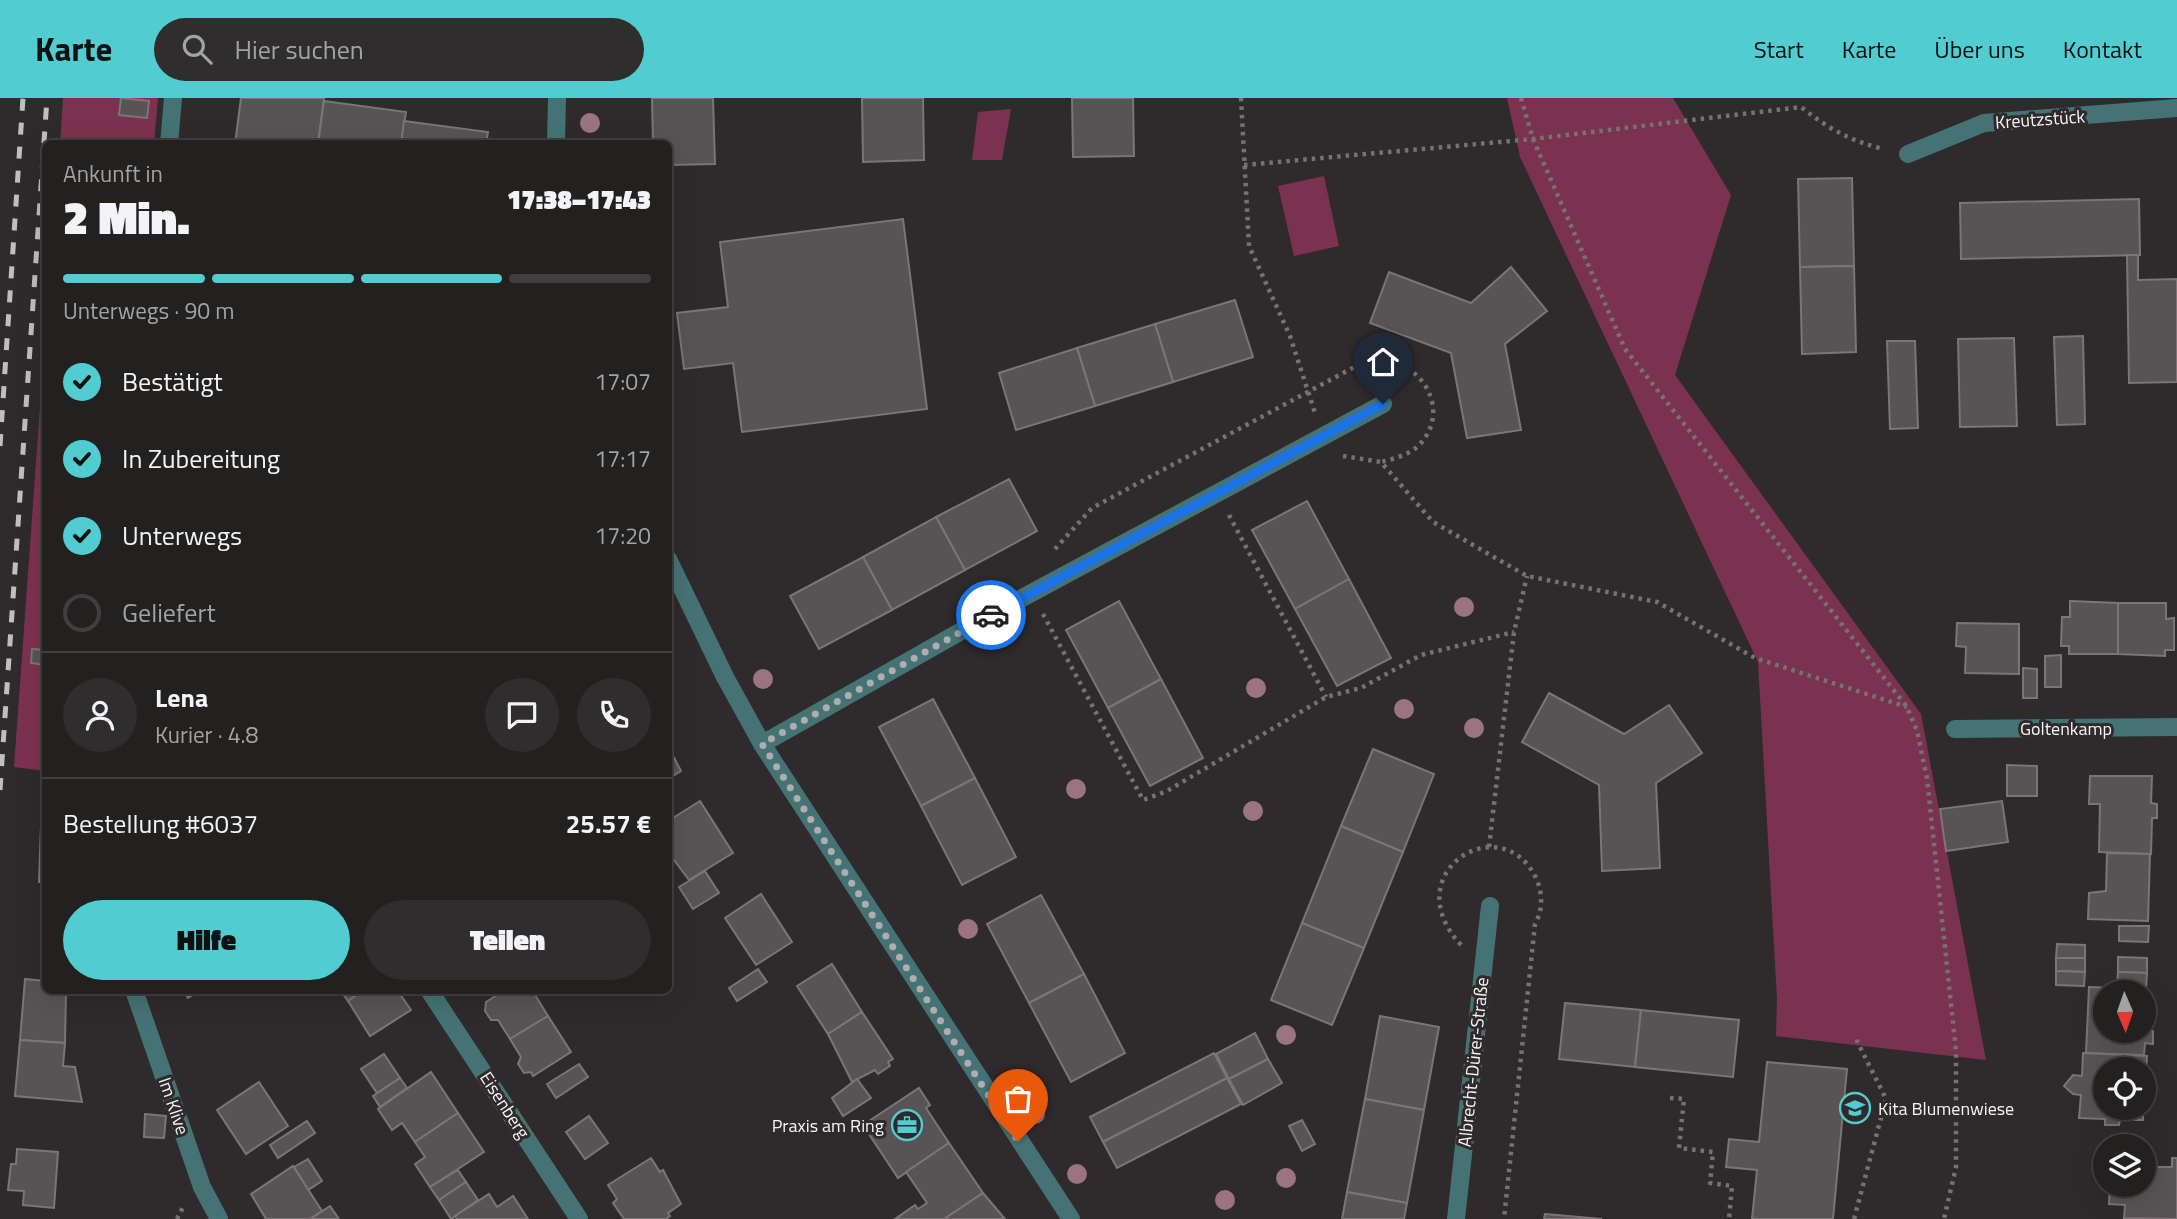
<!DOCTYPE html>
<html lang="de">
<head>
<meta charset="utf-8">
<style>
	body { margin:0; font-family:"Titillium Web",sans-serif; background:#2f2d2d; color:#f1f3f6; height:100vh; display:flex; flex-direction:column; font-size:26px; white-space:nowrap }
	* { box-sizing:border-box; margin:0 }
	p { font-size:23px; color:#a3a3a5 }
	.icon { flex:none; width:38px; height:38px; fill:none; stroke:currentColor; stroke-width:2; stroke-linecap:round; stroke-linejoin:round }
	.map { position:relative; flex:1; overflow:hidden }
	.sheet { position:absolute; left:42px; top:42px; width:630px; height:854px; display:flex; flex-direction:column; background:#232020; border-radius:10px; box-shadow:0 7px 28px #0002,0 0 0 2px #403e3e }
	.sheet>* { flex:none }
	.needle { width:46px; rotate:178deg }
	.fabs { position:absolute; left:2093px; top:882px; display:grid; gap:14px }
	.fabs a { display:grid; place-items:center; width:63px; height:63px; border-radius:50%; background:#232020; box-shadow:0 7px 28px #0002,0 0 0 2px #403e3e; font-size:35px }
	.pin { position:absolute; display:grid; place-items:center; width:60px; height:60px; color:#fff; margin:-72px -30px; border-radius:50% 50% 50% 0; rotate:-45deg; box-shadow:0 0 7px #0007 }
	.pin .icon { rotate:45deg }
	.courier { position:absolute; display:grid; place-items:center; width:70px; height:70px; margin:-35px; border:5px solid #1a73e8; border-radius:50%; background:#fff; color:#222; box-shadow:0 2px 9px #0007 }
	.head em { font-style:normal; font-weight:800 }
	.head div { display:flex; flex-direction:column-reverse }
	.head { display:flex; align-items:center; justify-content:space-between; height:119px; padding:0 21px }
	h1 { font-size:46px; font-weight:800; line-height:52px }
	.bar { display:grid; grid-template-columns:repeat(4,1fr); gap:10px 7px; align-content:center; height:84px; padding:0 21px }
	.bar i { height:9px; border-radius:5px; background:#403e3e }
	.bar .on { background:#51ccd1 }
	.bar p { grid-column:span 4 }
	.line { display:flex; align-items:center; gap:18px; padding:0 21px; border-top:2px solid #403e3e }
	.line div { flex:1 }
	.round { display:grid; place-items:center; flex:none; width:74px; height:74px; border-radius:37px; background:#2f2d2d }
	ol { padding:0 21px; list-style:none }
	li { display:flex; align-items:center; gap:21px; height:77px }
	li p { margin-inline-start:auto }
	li .icon { padding:7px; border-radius:50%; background:#51ccd1; color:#111; stroke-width:4 }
	li:last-child { color:#a3a3a5 }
	li i { width:38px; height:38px; border:4px solid #403e3e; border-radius:50% }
	.primary-button { display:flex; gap:14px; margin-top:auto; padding:14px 21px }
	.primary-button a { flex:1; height:80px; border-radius:42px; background:#51ccd1; color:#111; font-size:28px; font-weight:800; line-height:80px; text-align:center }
	.primary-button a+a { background:#2f2d2d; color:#f1f3f6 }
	header { display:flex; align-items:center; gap:42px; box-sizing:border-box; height:98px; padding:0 35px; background:#51ccd1; color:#111 }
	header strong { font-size:33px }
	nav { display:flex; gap:38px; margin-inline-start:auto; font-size:24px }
	.search { width:490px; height:63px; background:#2f2d2d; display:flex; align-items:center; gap:18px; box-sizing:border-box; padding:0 24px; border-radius:38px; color:#a3a3a5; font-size:26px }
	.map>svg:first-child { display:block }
</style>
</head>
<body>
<header>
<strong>Karte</strong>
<div class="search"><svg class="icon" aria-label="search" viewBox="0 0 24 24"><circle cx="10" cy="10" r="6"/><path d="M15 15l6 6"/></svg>Hier suchen</div>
<nav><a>Start</a><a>Karte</a><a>Über uns</a><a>Kontakt</a></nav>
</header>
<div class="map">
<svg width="2177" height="1121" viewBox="0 0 2177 1121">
	<rect width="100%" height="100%" fill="#2f2a2b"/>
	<g fill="#7b3250">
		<polygon points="63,0 158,0 154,45 60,46"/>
		<polygon points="1507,0 1673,0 1731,97 1675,277 1921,616 1986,962 1776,938 1777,902 1758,564 1520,59"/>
		<polygon points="1011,11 1002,62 972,62 978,14"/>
		<polygon points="1324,78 1339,148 1294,158 1278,88"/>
		<polygon points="45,240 45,673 14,669"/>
	</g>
	<g fill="#585354" stroke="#7c7577" stroke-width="2" fill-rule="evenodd">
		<polygon points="121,0 149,3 147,20 119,17"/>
		<polygon points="241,0 324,0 318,46 235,46"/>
		<polygon points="652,0 713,0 715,66 668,67 668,46 653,46"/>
		<polygon points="862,0 923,0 924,62 863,64"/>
		<polygon points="1072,0 1133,0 1134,58 1073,59"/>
		<polygon points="324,3 406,14 401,46 318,46"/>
		<polygon points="404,23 488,34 486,46 401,46"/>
		<polygon points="1852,80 1854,168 1800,169 1798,81"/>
		<polygon points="2139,101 2140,157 1961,161 1960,105"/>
		<polygon points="903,121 927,311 742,334 733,265 684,271 677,215 728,209 720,144"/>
		<polygon points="2127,157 2138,157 2138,182 2177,181 2177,284 2129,285"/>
		<polygon points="1854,168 1856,254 1802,256 1800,169"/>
		<polygon points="1511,169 1547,213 1505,246 1521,332 1467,340 1451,255 1370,225 1389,174 1471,205"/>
		<polygon points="1235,202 1253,259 1173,284 1155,226"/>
		<polygon points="1155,226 1173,284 1095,308 1077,250"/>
		<polygon points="2083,238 2085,326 2057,327 2054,239"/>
		<polygon points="2014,240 2017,328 1960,329 1958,241"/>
		<polygon points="1887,243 1915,243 1918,330 1890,331"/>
		<polygon points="1077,250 1095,308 1016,332 999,275"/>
		<polygon points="1009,381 1037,433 965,472 936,419"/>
		<polygon points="1307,403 1349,481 1295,511 1252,432"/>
		<polygon points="936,419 965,472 892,512 863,459"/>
		<polygon points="863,459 892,512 819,551 790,498"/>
		<polygon points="1349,481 1391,560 1337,588 1295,511"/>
		<polygon points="1119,503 1161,581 1108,610 1066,532"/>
		<polygon points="2070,503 2118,505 2118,556 2069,556 2069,548 2061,548 2062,519 2070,519"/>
		<polygon points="2118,505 2166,505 2166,521 2174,520 2174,552 2165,552 2165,558 2118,556"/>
		<polygon points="1957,525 2019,526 2019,576 1965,575 1966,549 1956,548"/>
		<polygon points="32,551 46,552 46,567 31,565"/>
		<polygon points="2061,557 2061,589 2045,589 2045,558"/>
		<polygon points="2023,570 2037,571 2037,600 2023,600"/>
		<polygon points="1161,581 1203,660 1150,688 1108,610"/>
		<polygon points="1549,595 1624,636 1669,607 1702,655 1656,685 1660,770 1602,773 1599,687 1522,644"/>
		<polygon points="933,601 975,680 921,708 879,629"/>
		<polygon points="668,648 681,673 668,681"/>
		<polygon points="1373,651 1434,676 1403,754 1341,728"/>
		<polygon points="2007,667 2037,668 2037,698 2007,698"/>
		<polygon points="2090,678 2152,678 2151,705 2157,706 2157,720 2152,720 2151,756 2099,754 2100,706 2089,706"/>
		<polygon points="975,680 1016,759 962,787 921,708"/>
		<polygon points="700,703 733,755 689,782 668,754 668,723"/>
		<polygon points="2002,703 2008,744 1946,753 1940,711"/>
		<polygon points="41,728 46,728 46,784 39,784"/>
		<polygon points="1341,728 1403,754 1364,850 1302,825"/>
		<polygon points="2107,755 2150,756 2148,823 2088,821 2089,795 2106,793"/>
		<polygon points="705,773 719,795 693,811 679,789"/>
		<polygon points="761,796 792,844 756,867 725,820"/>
		<polygon points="1041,797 1084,876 1029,905 987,826"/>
		<polygon points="1302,825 1364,850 1332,927 1271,902"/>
		<polygon points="2119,828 2149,828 2148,844 2119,843"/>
		<polygon points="2057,846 2085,847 2085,860 2056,860"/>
		<polygon points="2118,859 2147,860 2147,875 2118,874"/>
		<polygon points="2056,860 2085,860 2085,874 2056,873"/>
		<polygon points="832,866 862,914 828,936 797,888"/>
		<polygon points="758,871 767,884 737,903 729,890"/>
		<polygon points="2056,873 2085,874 2084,888 2056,887"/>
		<polygon points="2118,874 2147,875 2146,891 2117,889"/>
		<polygon points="1084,876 1125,955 1071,984 1029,905"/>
		<polygon points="25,881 46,883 46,892 66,892 65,945 20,942"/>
		<path d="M2089,889L2146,891L2145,933H2153V946L2145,945L2144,957L2086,955ZM2105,894H2144V933H2105Z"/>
		<polygon points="183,892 201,892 188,900"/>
		<polygon points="340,892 364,892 348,903"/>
		<polygon points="364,892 397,892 411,912 370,938 348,903"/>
		<polygon points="505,892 532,892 548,918 510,941 498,922 491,922 485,913 486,904"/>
		<polygon points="1565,905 1641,912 1635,969 1559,961"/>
		<polygon points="1641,912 1739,922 1733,979 1635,969"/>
		<polygon points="862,914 893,961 888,964 890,968 878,976 875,972 852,984 828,936"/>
		<polygon points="548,918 571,954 533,978 531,974 524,975 518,966 521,959 510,941"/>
		<polygon points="1380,918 1439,929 1424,1012 1365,1001"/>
		<polygon points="1255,935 1268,961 1229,981 1216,956"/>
		<polygon points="20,942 65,945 63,968 75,969 82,1004 15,998"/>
		<polygon points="1214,955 1227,980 1103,1044 1090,1019"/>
		<polygon points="2083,955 2147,958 2145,993 2153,1000 2146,1009 2144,1009 2144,971 2105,971 2105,1010 2143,1010 2143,1022 2120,1022 2119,1027 2105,1027 2105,1021 2079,1020 2081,997 2073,996 2064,988 2073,977 2082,978"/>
		<polygon points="384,956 400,980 377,995 361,971"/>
		<polygon points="1268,961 1282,985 1243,1007 1229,981"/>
		<polygon points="1767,964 1847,971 1833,1121 1752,1121 1757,1072 1726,1069 1729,1041 1759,1044"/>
		<polygon points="579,966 588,979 556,1000 547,986"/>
		<polygon points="431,974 458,1015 415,1044 402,1025 392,1032 378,1011"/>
		<polygon points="400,980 407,990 380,1009 373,998"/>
		<polygon points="1227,980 1241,1006 1117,1070 1103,1044"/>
		<polygon points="857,981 871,1000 843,1018 832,1000"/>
		<polygon points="259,984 288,1028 246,1056 217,1012"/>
		<polygon points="919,990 930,1007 926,1010 949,1045 898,1080 863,1027"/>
		<polygon points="1365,1001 1424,1012 1407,1105 1347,1094"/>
		<polygon points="458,1015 484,1054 430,1089 415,1066 425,1059 415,1044"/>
		<polygon points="145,1016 166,1018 164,1040 144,1039"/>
		<polygon points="589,1018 608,1045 585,1061 566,1034"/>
		<polygon points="1302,1022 1315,1046 1302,1053 1289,1028"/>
		<polygon points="307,1023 315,1035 278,1060 270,1047"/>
		<polygon points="949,1045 983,1095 944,1121 895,1121 915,1107 918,1111 927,1105 906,1074"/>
		<polygon points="17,1051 58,1054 54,1110 23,1107 24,1093 8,1092 11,1066 16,1066"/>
		<polygon points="651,1060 660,1074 663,1072 681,1106 668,1115 670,1118 666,1121 624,1121 613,1105 617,1101 608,1087"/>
		<polygon points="2172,1060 2177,1060 2177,1121 2124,1120 2125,1107 2109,1106 2110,1087 2144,1087 2144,1069 2172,1069"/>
		<polygon points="308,1061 322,1083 308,1092 294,1069"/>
		<polygon points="293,1068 322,1113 310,1121 266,1121 251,1096"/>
		<polygon points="458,1072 466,1084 439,1102 430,1089"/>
		<polygon points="466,1084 478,1102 451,1121 439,1102"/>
		<polygon points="1347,1094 1407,1105 1404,1121 1342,1121"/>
		<polygon points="983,1095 1005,1121 944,1121"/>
		<polygon points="489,1096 497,1109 513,1098 528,1121 457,1121 455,1118"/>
		<polygon points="330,1108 339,1121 310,1121"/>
		<polygon points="1545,1116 1602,1121 1544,1121"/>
	</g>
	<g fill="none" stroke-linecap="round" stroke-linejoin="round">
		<g stroke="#767273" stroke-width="4.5" stroke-dasharray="3.5 5" stroke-linecap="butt">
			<polyline points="1241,0 1249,148 1290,238 1315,315"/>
			<polyline points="1521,0 1533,41 1625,251 1907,609 1917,633 1927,680 1956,953 1956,1069 1944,1121"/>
			<path d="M1244,67L1533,41L1801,9C1827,30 1851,43 1883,51"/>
			<polyline points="1343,358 1381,364 1433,424 1527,478 1657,504 1755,560 1907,609"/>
			<polyline points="1229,417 1326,599"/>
			<path d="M1055,451L1092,410L1358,267C1412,245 1459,310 1417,349C1408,357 1393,361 1381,364"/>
			<polyline points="1043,516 1143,702 1167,693 1326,599 1361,590 1421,557 1514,534"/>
			<polyline points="1489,749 1514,534 1527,478"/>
			<path d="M1461,847C1394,775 1501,708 1536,780C1543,795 1543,812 1535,826L1504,1121"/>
			<polyline points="1670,1000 1684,1001 1679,1050 1713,1054 1710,1085 1732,1088 1729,1121"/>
			<polyline points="177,1121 183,1109"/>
			<polyline points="1854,1121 1886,1001 1856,941"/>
		</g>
		<g stroke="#457375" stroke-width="18">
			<polyline points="169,46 173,0"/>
			<polyline points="556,46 557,0"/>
			<polyline points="1908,56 1984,25 2177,10"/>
			<polyline points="668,461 725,579 762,646 1071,1121"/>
			<polyline points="1955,631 2177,629"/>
			<polyline points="762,646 972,527 1383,306"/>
			<polyline points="134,892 202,1089 219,1121"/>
			<polyline points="429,892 579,1121"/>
			<polyline points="1456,1121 1490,808"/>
		</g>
		<g stroke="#c1bebf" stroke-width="5" stroke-dasharray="12 12" stroke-linecap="butt">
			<polyline points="0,348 23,0"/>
			<polyline points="0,692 47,0"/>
		</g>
	</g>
	<g fill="#9c7481">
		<circle cx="590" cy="25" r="10"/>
		<circle cx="1464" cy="509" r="10"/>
		<circle cx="763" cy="581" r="10"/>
		<circle cx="1256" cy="590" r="10"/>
		<circle cx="1404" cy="611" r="10"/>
		<circle cx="1474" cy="630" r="10"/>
		<circle cx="1076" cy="691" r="10"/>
		<circle cx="1253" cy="713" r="10"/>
		<circle cx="968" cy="831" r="10"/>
		<circle cx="1286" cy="937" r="10"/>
		<circle cx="1035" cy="1016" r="10"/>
		<circle cx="1077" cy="1076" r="10"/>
		<circle cx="1286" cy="1080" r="10"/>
		<circle cx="1225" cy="1102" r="10"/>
	</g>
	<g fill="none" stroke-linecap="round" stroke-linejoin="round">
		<polyline stroke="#b1adae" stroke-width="7" stroke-dasharray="0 12.6" points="991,517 762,646 1018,1043"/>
		<polyline stroke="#1a73e8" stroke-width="9" points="991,517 1383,306"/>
	</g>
	<defs>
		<g id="school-ring" transform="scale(1.575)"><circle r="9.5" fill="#2f2a2b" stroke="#51ccd1" stroke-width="1.5"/><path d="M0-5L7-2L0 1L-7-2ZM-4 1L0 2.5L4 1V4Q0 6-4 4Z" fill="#51ccd1"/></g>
		<g id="office-ring" transform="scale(1.575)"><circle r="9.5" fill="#2f2a2b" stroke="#51ccd1" stroke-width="1.5"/><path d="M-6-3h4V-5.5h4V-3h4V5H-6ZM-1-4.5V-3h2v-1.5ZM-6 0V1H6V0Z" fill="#51ccd1"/></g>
	</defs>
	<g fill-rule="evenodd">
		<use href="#school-ring" x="1855" y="1010"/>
		<use href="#office-ring" x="907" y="1027"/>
	</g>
	<g text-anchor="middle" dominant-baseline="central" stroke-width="6" stroke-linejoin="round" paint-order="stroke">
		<g font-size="18" fill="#f7f4f5" stroke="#2f2a2b">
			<text transform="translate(2040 21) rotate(-4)">Kreutzstück</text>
			<text x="2066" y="630">Goltenkamp</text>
			<text transform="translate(1473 964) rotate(-84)">Albrecht-Dürer-Straße</text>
			<text transform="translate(505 1007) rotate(57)">Eisenberg</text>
			<text transform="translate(174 1008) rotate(71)">Im Klive</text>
		</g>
		<g font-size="18" fill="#f7f4f5" stroke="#2f2a2b" text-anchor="start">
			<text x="1878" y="1010">Kita Blumenwiese</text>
			<text x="884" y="1027" text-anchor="end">Praxis am Ring</text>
		</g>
	</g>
</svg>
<div class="fabs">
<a><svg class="needle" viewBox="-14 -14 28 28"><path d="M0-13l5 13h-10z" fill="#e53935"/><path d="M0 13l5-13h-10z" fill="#a3a3a5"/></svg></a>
<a><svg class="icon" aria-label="locate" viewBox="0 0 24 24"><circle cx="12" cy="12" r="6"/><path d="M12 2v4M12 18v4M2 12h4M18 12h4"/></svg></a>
<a><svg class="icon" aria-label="layers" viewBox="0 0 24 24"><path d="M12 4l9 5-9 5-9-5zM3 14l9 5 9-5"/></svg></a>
</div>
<div class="pin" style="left:1018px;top:1043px;background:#ea580c"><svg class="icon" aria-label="bag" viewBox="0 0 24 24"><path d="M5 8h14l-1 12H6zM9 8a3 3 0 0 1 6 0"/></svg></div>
<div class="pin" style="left:1383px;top:306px;background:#1f2937"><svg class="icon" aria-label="home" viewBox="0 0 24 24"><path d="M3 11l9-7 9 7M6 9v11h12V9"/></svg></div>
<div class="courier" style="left:991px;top:517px"><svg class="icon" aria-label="car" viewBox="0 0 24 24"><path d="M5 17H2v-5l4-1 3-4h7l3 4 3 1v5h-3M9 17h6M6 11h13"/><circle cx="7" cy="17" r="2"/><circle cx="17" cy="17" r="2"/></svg></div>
<section class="sheet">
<div class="head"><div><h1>2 Min.</h1><p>Ankunft in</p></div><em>17:38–17:43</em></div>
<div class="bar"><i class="on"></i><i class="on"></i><i class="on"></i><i></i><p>Unterwegs · 90 m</p></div>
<ol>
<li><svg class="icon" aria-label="check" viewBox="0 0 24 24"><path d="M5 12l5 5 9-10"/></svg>Bestätigt<p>17:07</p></li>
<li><svg class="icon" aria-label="check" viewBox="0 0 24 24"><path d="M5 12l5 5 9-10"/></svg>In Zubereitung<p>17:17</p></li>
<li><svg class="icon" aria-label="check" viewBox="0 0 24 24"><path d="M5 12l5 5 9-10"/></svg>Unterwegs<p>17:20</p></li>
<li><i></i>Geliefert</li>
</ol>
<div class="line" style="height:126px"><a class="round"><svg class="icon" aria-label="person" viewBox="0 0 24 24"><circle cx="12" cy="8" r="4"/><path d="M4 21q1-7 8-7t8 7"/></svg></a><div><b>Lena</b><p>Kurier · 4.8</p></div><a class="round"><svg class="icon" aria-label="chat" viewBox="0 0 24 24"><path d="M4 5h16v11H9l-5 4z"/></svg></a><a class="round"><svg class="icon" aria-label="phone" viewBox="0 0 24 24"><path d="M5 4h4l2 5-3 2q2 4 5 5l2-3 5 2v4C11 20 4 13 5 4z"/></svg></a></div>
<div class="line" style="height:91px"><div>Bestellung #6037</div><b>25.57 €</b></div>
<div class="primary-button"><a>Hilfe</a><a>Teilen</a></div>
</section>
</div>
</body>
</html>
